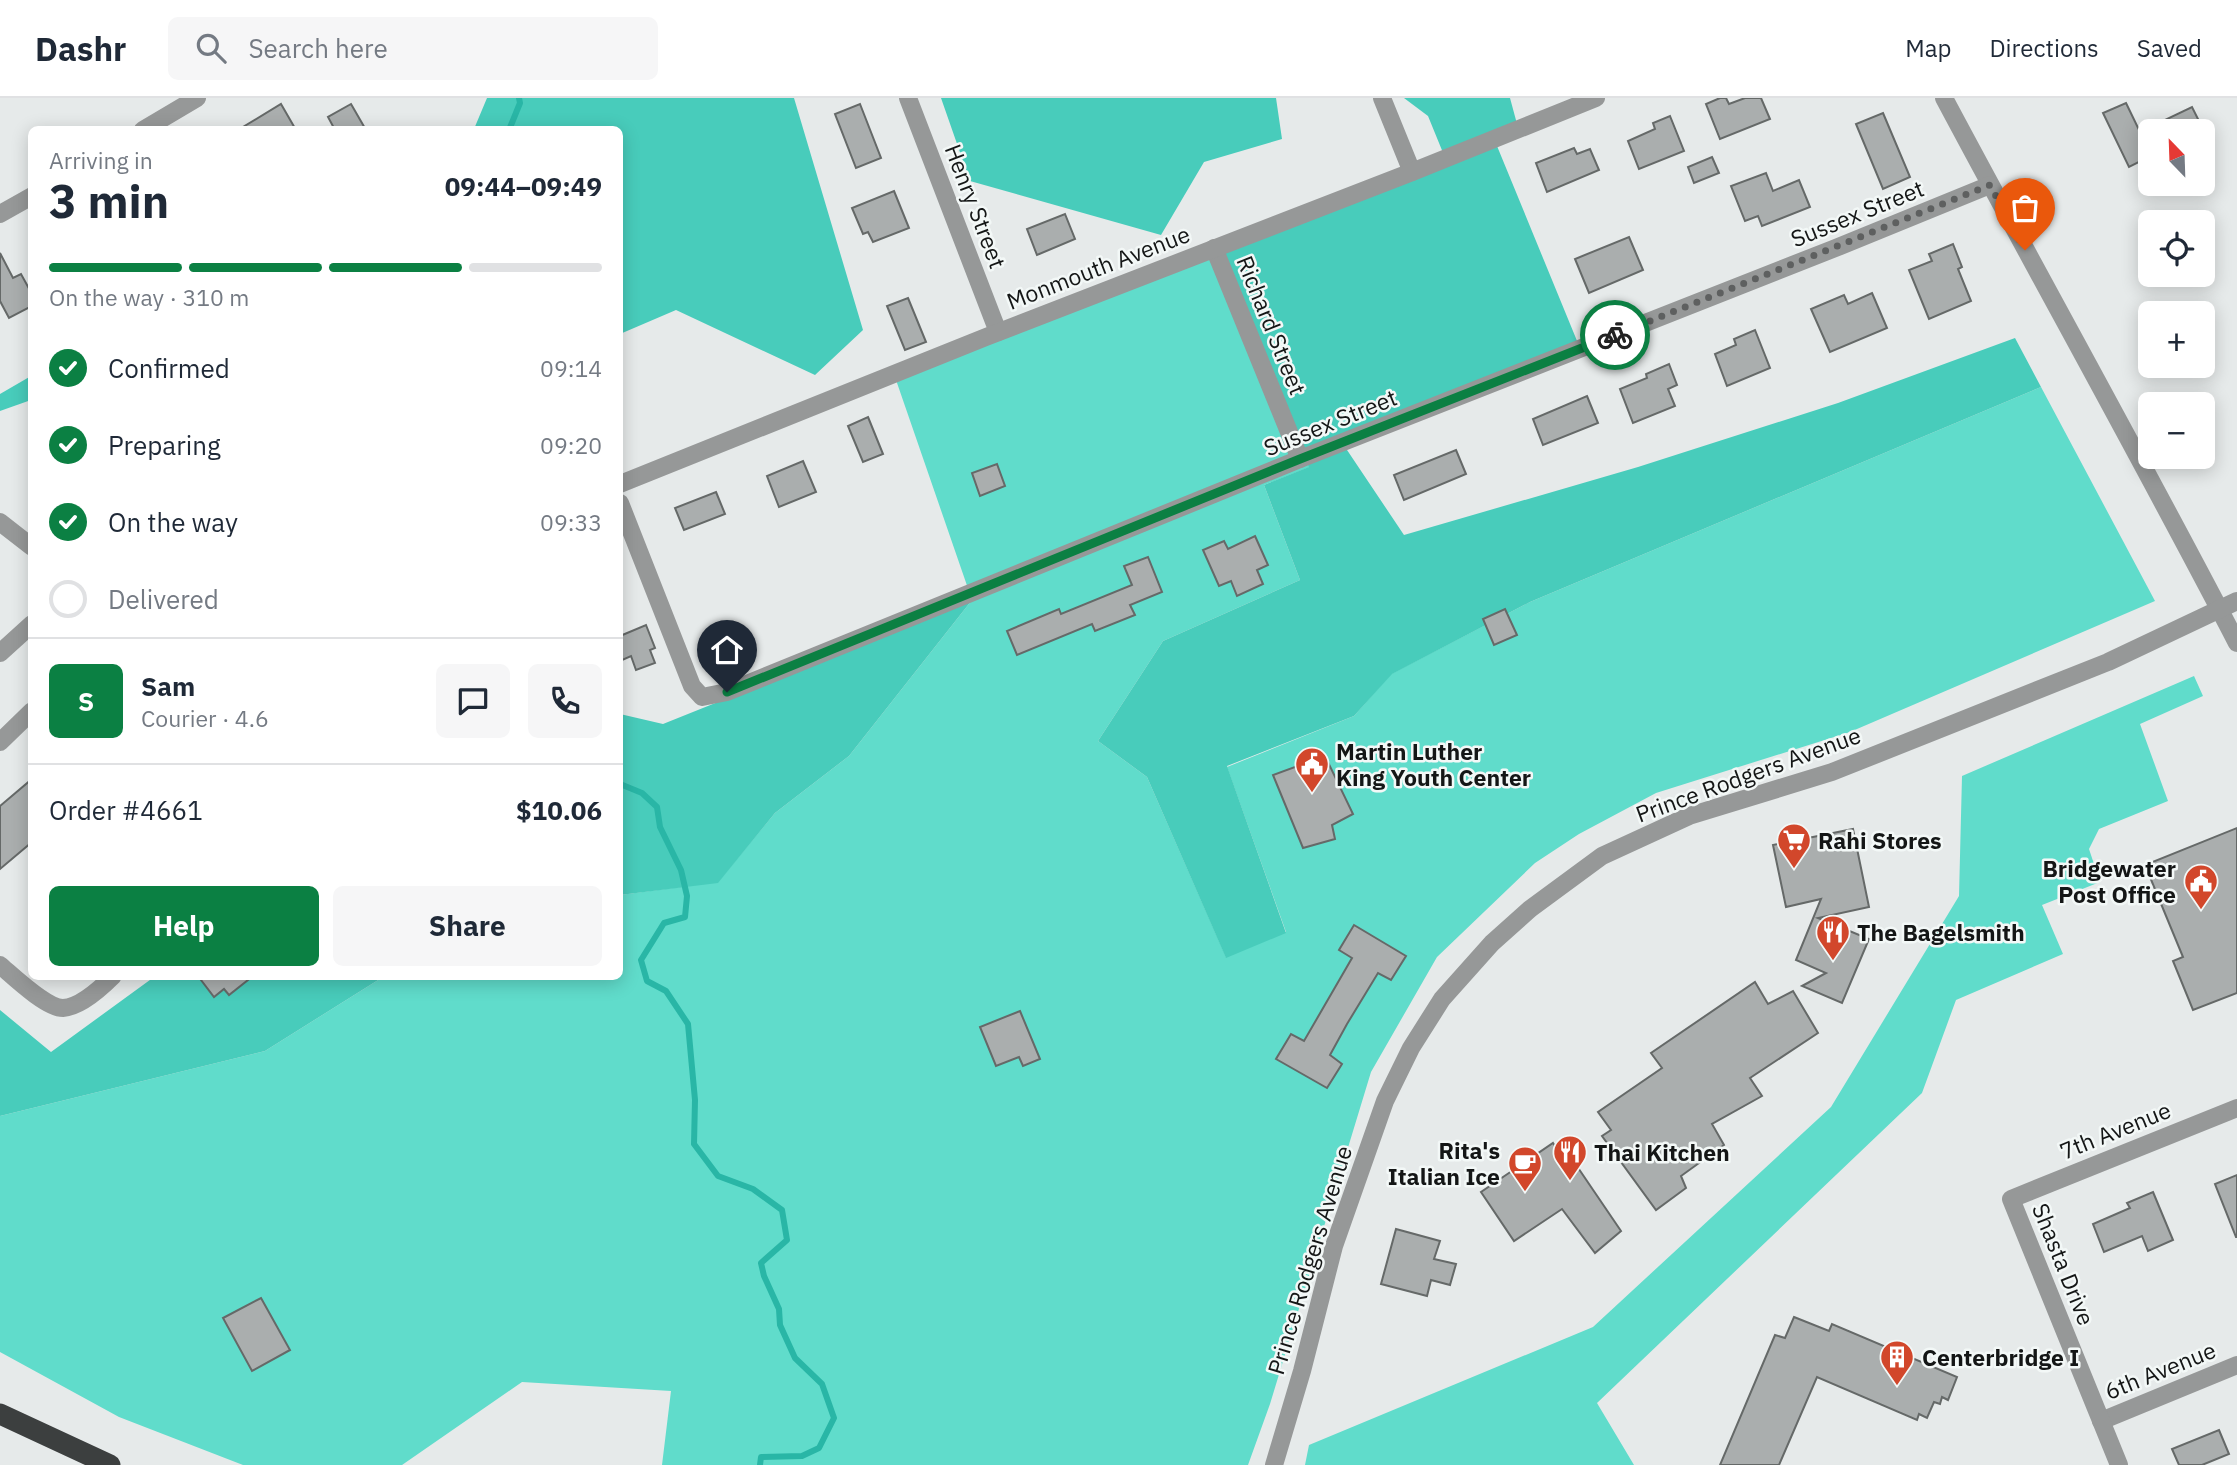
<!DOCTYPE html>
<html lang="en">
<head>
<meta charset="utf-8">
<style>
	body { margin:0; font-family:"IBM Plex Sans",sans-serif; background:#f6f6f7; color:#1f2937; height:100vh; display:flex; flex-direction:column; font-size:26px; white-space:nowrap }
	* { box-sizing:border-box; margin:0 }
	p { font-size:23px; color:#747a83 }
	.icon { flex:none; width:38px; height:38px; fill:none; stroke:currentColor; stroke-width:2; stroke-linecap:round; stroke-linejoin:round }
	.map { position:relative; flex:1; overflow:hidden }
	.panel { position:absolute; left:28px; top:28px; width:595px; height:854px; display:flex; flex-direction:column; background:#fff; border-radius:10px; box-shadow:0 4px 18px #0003 }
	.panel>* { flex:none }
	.needle { width:46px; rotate:337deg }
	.tools { position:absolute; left:2138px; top:21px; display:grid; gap:14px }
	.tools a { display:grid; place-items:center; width:77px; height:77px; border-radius:10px; background:#fff; box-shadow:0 4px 18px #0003; font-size:35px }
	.pin { position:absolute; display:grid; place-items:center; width:60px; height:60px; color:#fff; margin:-72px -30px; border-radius:50% 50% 50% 0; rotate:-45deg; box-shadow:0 0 7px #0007 }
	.pin .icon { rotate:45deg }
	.courier { position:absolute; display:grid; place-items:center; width:70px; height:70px; margin:-35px; border:5px solid #0b8043; border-radius:50%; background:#fff; color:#222; box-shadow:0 2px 9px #0007 }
	.summary em { font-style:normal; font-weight:700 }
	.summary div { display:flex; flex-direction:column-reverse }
	.summary { display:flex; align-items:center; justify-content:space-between; height:119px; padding:0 21px }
	h1 { font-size:46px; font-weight:700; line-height:52px }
	.bar { display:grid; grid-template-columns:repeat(4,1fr); gap:10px 7px; align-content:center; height:84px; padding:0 21px }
	.bar i { height:9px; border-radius:5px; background:#e0e1e3 }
	.bar .current { background:#0b8043 }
	.bar p { grid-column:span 4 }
	.line { display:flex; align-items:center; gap:18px; padding:0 21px; border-top:2px solid #e0e1e3 }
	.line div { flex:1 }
	.round { display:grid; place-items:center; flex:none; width:74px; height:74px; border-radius:10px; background:#f6f6f7 }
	ol { padding:0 21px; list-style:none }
	li { display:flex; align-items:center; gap:21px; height:77px }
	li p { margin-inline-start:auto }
	li .icon { padding:7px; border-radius:50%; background:#0b8043; color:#fff; stroke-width:4 }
	li:last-child { color:#747a83 }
	li i { width:38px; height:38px; border:4px solid #e0e1e3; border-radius:50% }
	.primary-button { display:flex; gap:14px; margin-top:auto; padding:14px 21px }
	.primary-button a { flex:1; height:80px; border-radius:10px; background:#0b8043; color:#fff; font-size:28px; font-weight:700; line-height:80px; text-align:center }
	.primary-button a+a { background:#f6f6f7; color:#1f2937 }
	header { display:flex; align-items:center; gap:42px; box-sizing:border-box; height:98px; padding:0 35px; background:#fff; border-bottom:2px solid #e0e1e3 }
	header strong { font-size:33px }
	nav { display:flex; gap:38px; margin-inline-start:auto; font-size:24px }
	.search { width:490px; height:63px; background:#f6f6f7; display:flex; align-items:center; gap:18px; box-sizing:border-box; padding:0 24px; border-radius:10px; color:#747a83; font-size:26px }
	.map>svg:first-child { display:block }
</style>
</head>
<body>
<header>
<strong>Dashr</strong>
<div class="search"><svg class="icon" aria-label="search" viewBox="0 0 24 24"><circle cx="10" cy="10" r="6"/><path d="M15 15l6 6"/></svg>Search here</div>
<nav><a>Map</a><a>Directions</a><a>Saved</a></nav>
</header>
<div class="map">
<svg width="2237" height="1367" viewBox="0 0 2237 1367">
	<rect width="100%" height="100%" fill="#e6eaea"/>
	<g fill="#60dccb">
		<polygon points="1223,154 1310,369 1264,387 1300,482 1163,543 1098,643 1147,679 1226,859 1286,834 1227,669 1354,618 1391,576 1530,504 2041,289 2155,503 1850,634 1656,695 1579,736 1535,765 1437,859 1371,974 1270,1306 1248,1367 662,1367 671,1293 522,1284 402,1367 243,1367 119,1319 0,1254 0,1018 265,953 383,879 620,878 620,797 718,784 775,715 849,658 972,502 896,282"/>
		<polygon points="2194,578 2203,598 2140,626 2168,703 2099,731 2089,751 2100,784 2042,807 2063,856 1956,902 1922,995 1597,1305 1634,1367 1305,1367 1309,1347 1593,1229 1831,1009 1959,798 1962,678"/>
	</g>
	<g fill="#48ccbb">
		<polygon points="487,0 794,0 863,232 815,277 676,212 620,236 620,32 474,31"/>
		<polygon points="941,0 1276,0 1282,41 1204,64 1161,137 970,83"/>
		<polygon points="1404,0 1510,0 1520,37 1497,48 1582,255 1345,349 1404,437 1638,369 1838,305 2015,240 2041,289 1530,504 1392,576 1354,618 1227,668 1286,835 1226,860 1147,679 1098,643 1163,543 1300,482 1264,387 1309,369 1223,154 1448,67 1428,18"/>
		<polygon points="31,278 31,302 0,313 0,296"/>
		<polygon points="972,502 849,658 775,715 718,785 620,797 620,616 663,626"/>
		<polygon points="154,879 383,879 265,953 0,1018 0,912 51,954"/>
	</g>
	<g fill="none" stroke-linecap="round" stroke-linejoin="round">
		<g stroke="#29b6a6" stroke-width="6">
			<polyline points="509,32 520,5 519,0"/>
			<polyline points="620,686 642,695 657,709 660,729 681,772 687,798 685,819 664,825 641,862 647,883 666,893 688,926 695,1002 694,1046 718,1078 753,1091 782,1112 787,1142 761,1165 764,1178 779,1211 780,1227 795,1260 822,1286 834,1320 819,1350 802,1358 761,1359 760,1367"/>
		</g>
	</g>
	<g fill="#aaaeae" stroke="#656968" stroke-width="2">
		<polygon points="1720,0 1726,0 1729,6 1745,0 1761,0 1770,21 1720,41 1706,6"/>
		<polygon points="2126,5 2140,34 2192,9 2204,33 2151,33 2151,58 2129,69 2103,15"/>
		<polygon points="281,6 296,32 238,32"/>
		<polygon points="351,6 366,32 335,32 328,19"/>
		<polygon points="860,6 881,60 856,70 835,16"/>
		<polygon points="1883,15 1910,79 1883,91 1856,26"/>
		<polygon points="1670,18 1684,53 1639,71 1628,43 1655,31 1653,25"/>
		<polygon points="1574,50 1577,56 1590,51 1599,72 1547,94 1536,65"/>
		<polygon points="1712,59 1719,75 1694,85 1688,69"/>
		<polygon points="1766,75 1773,93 1799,82 1810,109 1762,128 1758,118 1745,123 1731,88"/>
		<polygon points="894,93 909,130 873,144 868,134 863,136 852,110"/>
		<polygon points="1065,116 1075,141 1037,157 1027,131"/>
		<polygon points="1629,139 1643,172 1589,195 1575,161"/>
		<polygon points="1953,146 1962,169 1958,171 1971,203 1929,221 1909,172 1932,163 1929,156"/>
		<polygon points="0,155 13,180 21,176 32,196 32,208 9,220 0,203"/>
		<polygon points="1872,195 1887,230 1830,254 1811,211 1844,197 1848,206"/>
		<polygon points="908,200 926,244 905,252 887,208"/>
		<polygon points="1755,232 1770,270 1727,288 1715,256 1736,247 1734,241"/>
		<polygon points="1669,266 1677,287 1668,291 1675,308 1633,325 1620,291 1647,280 1646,276"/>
		<polygon points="1587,298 1598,325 1543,347 1533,321"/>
		<polygon points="868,319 883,356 863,364 848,328"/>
		<polygon points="1456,352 1466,376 1404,402 1394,377"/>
		<polygon points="803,363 816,394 779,409 767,378"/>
		<polygon points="997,366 1005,388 980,398 972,375"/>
		<polygon points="716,394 725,416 684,432 675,410"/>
		<polygon points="1255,438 1268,467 1257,472 1263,486 1237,498 1231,483 1219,488 1203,452 1224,443 1228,451"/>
		<polygon points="1148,459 1162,494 1130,507 1135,517 1095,533 1092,526 1017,557 1007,533 1059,511 1061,516 1132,487 1124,468"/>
		<polygon points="1505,511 1517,537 1494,547 1483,521"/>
		<polygon points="646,527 655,550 650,552 655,565 636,572 631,558 620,563 620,538"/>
		<polygon points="1325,658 1353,716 1332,727 1335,741 1303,750 1273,677"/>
		<polygon points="32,681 32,744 0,771 0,708"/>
		<polygon points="2237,730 2237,895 2193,912 2173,863 2183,859 2145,767"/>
		<polygon points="1853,731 1869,809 1818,820 1869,841 1842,905 1802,888 1826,875 1796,862 1821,801 1786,809 1773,747"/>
		<polygon points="1354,827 1406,858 1391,882 1378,875 1347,926 1330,957 1342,966 1327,990 1276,961 1291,936 1304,943 1352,860 1339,852"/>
		<polygon points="198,878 253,878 229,897 224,891 214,899"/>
		<polygon points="1755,884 1768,906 1793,893 1818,935 1750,980 1762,998 1712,1026 1724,1047 1681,1078 1686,1090 1656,1112 1602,1038 1611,1032 1598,1014 1662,970 1651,955"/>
		<polygon points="1020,913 1040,961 1023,968 1019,959 996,968 980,929"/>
		<polygon points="1553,1045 1563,1060 1568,1055 1621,1133 1595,1155 1562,1111 1514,1143 1481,1094"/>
		<polygon points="2237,1077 2237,1139 2236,1139 2215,1086"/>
		<polygon points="2153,1094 2173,1142 2148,1153 2142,1138 2104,1154 2093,1126 2130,1110 2127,1105"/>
		<polygon points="1396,1131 1440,1143 1434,1161 1456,1166 1450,1187 1431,1182 1427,1198 1381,1186"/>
		<polygon points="261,1200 290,1252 252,1273 223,1220"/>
		<polygon points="1794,1219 1829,1233 1832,1226 1957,1279 1948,1302 1942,1299 1940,1306 1934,1304 1927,1320 1919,1316 1917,1322 1817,1279 1779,1367 1720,1367 1775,1237 1785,1240"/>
		<polygon points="2219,1332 2229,1356 2202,1367 2179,1367 2172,1351"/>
	</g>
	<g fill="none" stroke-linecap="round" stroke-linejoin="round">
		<g stroke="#969898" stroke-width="18">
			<polyline points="908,0 998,234"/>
			<polyline points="1382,0 1412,74"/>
			<path d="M1944,0C2041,182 2142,362 2237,545"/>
			<polyline points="143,32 197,0"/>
			<polyline points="0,116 32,98"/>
			<polyline points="1214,150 1300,361"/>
			<polyline points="620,386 986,239 1412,74 1596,0"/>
			<polyline points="620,405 692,588 702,599 727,594 1300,361 1833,151 1990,87"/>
			<polyline points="0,424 32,449"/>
			<polyline points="0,555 32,526"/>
			<polyline points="0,644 32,613"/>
			<path d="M0,867C13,878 46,910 63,910C80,909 101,890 113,878"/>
			<polyline points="2101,1323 2237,1267"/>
			<polyline points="1274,1367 1302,1273 1334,1148 1385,1003 1411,950 1442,901 1492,845 1530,811 1602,758 1689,718 1832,674 2108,564 2237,503"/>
			<polyline points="2119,1367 2011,1101 2237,1010"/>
		</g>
		<polyline stroke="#3c3f3f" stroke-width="21" points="0,1316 110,1367"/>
	</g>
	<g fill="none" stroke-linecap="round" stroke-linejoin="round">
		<polyline stroke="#5e6060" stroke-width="7" stroke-dasharray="0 12.6" points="1615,237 1990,87 2025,152"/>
		<polyline stroke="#0b8043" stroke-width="9" points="727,594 1300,361 1615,237"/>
	</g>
	<defs>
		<g id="civic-pin" transform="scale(1.75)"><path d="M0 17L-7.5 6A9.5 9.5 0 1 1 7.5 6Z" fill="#d2472b" stroke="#f3f8f7"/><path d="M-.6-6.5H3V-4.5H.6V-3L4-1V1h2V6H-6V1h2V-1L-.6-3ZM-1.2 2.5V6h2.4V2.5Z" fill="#fff"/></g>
		<g id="supermarket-pin" transform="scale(1.75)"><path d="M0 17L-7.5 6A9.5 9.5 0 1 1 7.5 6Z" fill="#d2472b" stroke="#f3f8f7"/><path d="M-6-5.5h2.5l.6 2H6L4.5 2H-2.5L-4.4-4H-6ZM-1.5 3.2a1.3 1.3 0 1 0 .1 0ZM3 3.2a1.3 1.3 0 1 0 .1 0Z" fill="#fff"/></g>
		<g id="restaurant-pin" transform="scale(1.75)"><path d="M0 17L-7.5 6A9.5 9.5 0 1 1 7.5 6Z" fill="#d2472b" stroke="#f3f8f7"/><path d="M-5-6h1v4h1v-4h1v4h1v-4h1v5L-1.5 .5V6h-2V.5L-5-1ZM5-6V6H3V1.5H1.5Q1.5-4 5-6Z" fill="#fff"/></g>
		<g id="cafe-pin" transform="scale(1.75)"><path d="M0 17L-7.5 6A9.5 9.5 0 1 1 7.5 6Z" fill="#d2472b" stroke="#f3f8f7"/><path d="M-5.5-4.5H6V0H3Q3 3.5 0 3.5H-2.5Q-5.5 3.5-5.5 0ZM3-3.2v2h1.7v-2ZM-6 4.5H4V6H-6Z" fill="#fff"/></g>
		<g id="building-pin" transform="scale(1.75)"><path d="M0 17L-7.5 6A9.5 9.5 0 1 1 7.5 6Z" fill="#d2472b" stroke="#f3f8f7"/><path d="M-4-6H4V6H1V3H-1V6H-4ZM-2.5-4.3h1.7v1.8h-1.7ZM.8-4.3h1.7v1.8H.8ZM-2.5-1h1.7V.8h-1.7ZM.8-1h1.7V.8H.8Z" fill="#fff"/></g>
	</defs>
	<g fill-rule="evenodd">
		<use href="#civic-pin" x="1312" y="666"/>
		<use href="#supermarket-pin" x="1794" y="742"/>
		<use href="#civic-pin" x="2201" y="783"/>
		<use href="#restaurant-pin" x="1833" y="834"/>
		<use href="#restaurant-pin" x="1570" y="1054"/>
		<use href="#cafe-pin" x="1525" y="1065"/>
		<use href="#building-pin" x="1897" y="1259"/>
	</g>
	<g text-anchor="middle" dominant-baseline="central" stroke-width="5" stroke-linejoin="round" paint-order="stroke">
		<g font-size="23" fill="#141616" stroke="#f3f8f7">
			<text transform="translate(976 108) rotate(69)">Henry Street</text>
			<text transform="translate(1857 115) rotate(-22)">Sussex Street</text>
			<text transform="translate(1098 169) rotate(-21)">Monmouth Avenue</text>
			<text transform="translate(1272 227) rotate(68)">Richard Street</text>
			<text transform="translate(1330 324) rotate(-22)">Sussex Street</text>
			<text transform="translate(1748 676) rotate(-20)">Prince Rodgers Avenue</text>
			<text transform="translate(2115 1032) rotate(-22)">7th Avenue</text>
			<text transform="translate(1309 1162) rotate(-73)">Prince Rodgers Avenue</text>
			<text transform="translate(2064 1166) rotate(68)">Shasta Drive</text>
			<text transform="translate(2160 1272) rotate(-22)">6th Avenue</text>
		</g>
		<g font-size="23" font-weight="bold" fill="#141616" stroke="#f3f8f7" text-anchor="start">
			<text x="1336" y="653">Martin Luther<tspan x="1336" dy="26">King Youth Center</tspan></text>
			<text x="1818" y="742">Rahi Stores</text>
			<text x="2176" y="770" text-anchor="end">Bridgewater<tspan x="2176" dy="26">Post Office</tspan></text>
			<text x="1857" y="834">The Bagelsmith</text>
			<text x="1500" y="1052" text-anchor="end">Rita's<tspan x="1500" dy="26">Italian Ice</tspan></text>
			<text x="1594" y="1054">Thai Kitchen</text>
			<text x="1922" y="1259">Centerbridge I</text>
		</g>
	</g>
</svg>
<div class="tools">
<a><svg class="needle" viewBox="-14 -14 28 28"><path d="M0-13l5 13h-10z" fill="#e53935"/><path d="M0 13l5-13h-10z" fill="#747a83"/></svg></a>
<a><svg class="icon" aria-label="locate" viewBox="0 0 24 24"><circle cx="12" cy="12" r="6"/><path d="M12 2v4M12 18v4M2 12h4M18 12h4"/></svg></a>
<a>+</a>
<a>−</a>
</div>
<div class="pin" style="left:2025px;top:152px;background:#ea580c"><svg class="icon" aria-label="bag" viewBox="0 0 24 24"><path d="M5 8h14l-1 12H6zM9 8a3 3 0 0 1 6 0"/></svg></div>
<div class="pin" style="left:727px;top:594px;background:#1f2937"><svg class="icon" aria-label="home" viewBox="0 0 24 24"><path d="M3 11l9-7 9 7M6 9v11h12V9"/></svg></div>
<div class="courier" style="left:1615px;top:237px"><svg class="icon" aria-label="bike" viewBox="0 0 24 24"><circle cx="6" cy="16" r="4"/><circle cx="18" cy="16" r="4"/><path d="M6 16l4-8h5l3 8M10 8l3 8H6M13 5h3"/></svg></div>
<section class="panel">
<div class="summary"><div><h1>3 min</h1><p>Arriving in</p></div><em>09:44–09:49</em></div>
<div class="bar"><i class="current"></i><i class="current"></i><i class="current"></i><i></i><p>On the way · 310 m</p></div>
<ol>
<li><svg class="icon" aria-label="check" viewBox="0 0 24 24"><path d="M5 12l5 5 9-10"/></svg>Confirmed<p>09:14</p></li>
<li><svg class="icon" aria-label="check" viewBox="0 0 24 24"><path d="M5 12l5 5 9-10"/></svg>Preparing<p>09:20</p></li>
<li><svg class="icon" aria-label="check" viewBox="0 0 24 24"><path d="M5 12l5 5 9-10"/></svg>On the way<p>09:33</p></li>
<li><i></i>Delivered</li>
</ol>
<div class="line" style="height:126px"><b class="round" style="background:#0b8043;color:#fff">S</b><div><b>Sam</b><p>Courier · 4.6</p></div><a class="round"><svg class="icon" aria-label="chat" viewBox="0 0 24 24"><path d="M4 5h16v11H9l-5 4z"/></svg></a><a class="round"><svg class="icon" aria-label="phone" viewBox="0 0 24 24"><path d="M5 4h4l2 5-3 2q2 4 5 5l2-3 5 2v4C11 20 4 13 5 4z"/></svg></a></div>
<div class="line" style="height:91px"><div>Order #4661</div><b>$10.06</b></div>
<div class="primary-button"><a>Help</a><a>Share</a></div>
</section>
</div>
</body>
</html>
